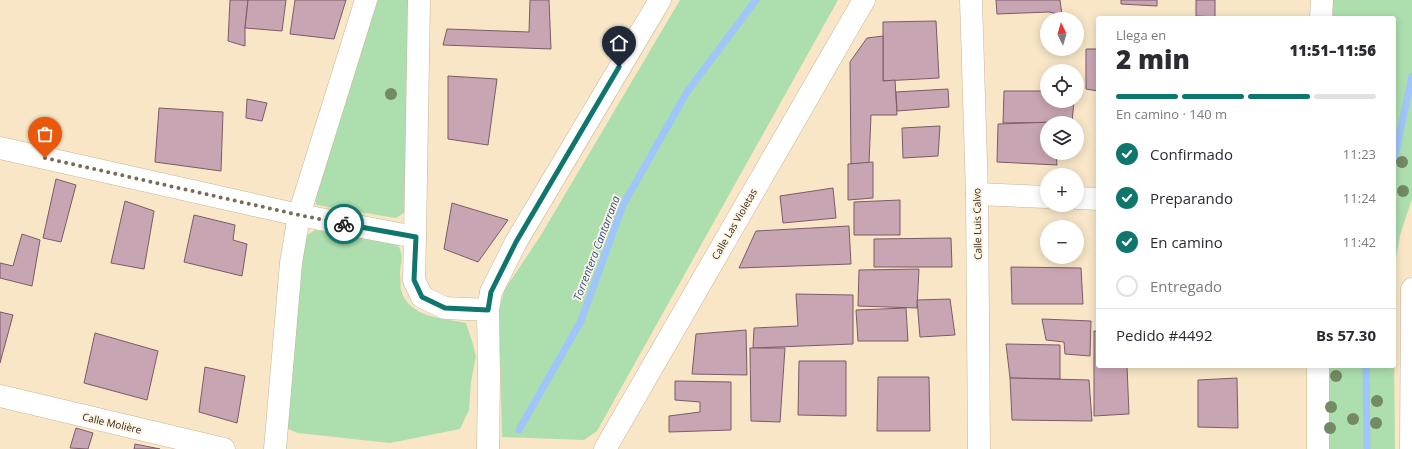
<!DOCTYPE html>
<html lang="es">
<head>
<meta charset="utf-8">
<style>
	body { margin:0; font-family:"Open Sans",sans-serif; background:#f2f2f3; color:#2b2b33; height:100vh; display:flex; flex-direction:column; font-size:15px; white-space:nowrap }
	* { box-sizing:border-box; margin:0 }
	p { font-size:13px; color:#7c7c81 }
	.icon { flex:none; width:22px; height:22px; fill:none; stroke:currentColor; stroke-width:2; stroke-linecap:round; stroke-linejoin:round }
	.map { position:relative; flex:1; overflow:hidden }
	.drawer { position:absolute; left:1096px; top:16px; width:300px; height:352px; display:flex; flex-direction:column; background:#fff; border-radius:4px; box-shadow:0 2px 10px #0003 }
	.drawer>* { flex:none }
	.needle { width:26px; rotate:355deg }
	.tools { position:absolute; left:1040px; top:12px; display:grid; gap:8px }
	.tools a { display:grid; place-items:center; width:44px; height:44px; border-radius:50%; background:#fff; box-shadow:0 2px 10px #0003; font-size:20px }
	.pin { position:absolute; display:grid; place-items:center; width:34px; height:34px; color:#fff; margin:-41px -17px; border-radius:50% 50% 50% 0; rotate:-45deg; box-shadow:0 0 4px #0007 }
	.pin .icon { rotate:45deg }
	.courier { position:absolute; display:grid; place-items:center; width:40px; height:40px; margin:-20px; border:3px solid #0f766e; border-radius:50%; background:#fff; color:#222; box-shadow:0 1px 5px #0007 }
	.summary em { font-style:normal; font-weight:800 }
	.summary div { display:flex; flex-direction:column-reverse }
	.summary { display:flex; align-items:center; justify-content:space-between; height:68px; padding:0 20px }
	h1 { font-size:26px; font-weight:800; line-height:30px }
	.bar { display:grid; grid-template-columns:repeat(4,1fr); gap:6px 4px; align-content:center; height:48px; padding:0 20px }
	.bar i { height:5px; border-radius:3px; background:#e1e1e2 }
	.bar .current { background:#0f766e }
	.bar p { grid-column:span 4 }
	.line { display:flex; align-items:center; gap:10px; padding:0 20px; border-top:1px solid #e1e1e2 }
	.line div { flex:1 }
	ol { padding:0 20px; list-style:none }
	li { display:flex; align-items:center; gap:12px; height:44px }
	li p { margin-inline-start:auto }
	li .icon { padding:4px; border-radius:50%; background:#0f766e; color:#fff; stroke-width:4 }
	li:last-child { color:#7c7c81 }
	li i { width:22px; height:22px; border:2px solid #e1e1e2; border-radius:50% }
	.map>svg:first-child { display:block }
</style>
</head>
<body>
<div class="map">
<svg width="1412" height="449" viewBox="0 0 1412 449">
	<rect width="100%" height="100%" fill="#f8e6c7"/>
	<g fill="#addead">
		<polygon points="378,0 408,0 405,212 396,218 316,205 315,192"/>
		<polygon points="680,0 838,0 597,431 584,440 502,437 499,309 505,289 541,235"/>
		<polygon points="1326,0 1412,0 1412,199 1400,235 1394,270 1394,18 1325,18"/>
		<path d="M315,230L398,245C405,259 400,261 400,275C401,280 400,286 401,290C409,318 443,318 466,323L472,341L476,356L471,382L469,410L460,429L390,443L298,433L288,429L283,420L304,245L306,236Z"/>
		<polygon points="1394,350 1395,449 1328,449 1327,366 1394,366"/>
	</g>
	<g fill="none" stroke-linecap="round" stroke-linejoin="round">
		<g stroke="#9fc5fb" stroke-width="7">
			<polyline points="1394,160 1412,76"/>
			<polyline points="1366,366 1367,449"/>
			<polyline points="519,430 581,321 623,205 687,92 756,0"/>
		</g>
	</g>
	<g fill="#c8a5b2" stroke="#7b5b67">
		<polygon points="230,0 248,0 245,28 245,46 228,41"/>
		<polygon points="248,0 286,0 282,31 245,28"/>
		<polygon points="295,0 346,0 334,39 290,34"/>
		<polygon points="530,0 549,0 551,49 443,45 447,29 529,32"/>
		<polygon points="996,0 1060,0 1062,15 1049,12 997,14"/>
		<polygon points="1121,0 1157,0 1157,6 1121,4"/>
		<polygon points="1196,0 1215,0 1215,17 1196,16"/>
		<polygon points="936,21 939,78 883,81 883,22"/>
		<polygon points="883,36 883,81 895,80 897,115 871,115 869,163 851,164 850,62 867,38"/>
		<polygon points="1086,49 1098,49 1098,91 1086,89"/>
		<polygon points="448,76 497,79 488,145 448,139"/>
		<polygon points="948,89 949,107 897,111 896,92"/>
		<polygon points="1004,91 1047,91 1047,101 1074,101 1072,122 1003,123"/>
		<polygon points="247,99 267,103 262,121 246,118"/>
		<polygon points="159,108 223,112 221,171 155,162"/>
		<polygon points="1055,122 1055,123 1047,123 1047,153 1056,153 1057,165 997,162 998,124"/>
		<polygon points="940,126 938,156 903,158 902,128"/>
		<polygon points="873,162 873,198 848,200 848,164"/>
		<polygon points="56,179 76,185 61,242 43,238"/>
		<polygon points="833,188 836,218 783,223 780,196"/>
		<polygon points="900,200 900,235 854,235 854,202"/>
		<polygon points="125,201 154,211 144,269 111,263"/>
		<polygon points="452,203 508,220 478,262 444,249"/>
		<polygon points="194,215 235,225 233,240 247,244 242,276 184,262"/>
		<polygon points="849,226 851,264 739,268 756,231"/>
		<polygon points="22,234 40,240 32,286 0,278 0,263 13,266"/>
		<polygon points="951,238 952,267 874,267 874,239"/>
		<polygon points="1011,267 1081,268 1083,304 1012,304"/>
		<polygon points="919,269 917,308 858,306 859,270"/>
		<polygon points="796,294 853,295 853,344 753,348 754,328 798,326"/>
		<polygon points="950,299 955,335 920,337 917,300"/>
		<polygon points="906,308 908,341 858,341 856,310"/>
		<polygon points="0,312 13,315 0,363"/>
		<polygon points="1042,319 1091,321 1090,356 1065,354 1064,342 1046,340"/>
		<polygon points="746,330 747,375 692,374 696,334"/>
		<polygon points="1094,331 1098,331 1098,366 1127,366 1129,414 1128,414 1094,416"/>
		<polygon points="95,333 158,351 147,400 84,383"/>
		<polygon points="1006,344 1060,345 1060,379 1010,378"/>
		<polygon points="750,348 785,348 780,422 751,421"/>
		<polygon points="799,361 846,361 846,416 798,415"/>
		<polygon points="205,367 245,376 237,423 199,412"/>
		<polygon points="878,377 929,377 930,431 877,431"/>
		<polygon points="1010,378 1089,380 1092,421 1012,420"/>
		<polygon points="1237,378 1238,428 1198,427 1198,380"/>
		<polygon points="675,381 731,382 731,430 669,432 669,416 700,412 700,402 675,400"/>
		<polygon points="76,428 93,433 88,449 70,448"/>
		<polygon points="135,444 160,449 134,449"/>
	</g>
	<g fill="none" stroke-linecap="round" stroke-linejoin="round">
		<g stroke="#c7b598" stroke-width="23">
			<g id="minor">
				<polyline points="419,0 415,237 414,280 422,297 445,308 488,310"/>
				<polyline points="971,0 977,194 979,449"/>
				<polyline points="1321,18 1322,0"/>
				<polyline points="0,148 299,215 415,237"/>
				<polyline points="977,194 1047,197"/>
				<polyline points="1077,198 1098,199"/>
				<polyline points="1318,366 1318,449"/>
				<polyline points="0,396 224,449"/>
				<polyline points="275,449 291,263 299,215 366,0"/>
				<polyline points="488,449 489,377 488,310 491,292 516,242 660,0"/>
				<polyline points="605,449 864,0"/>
				<polyline points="1411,449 1412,289"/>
			</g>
		</g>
		<use href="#minor" stroke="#fff" stroke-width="22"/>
	</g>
	<g fill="#738a62">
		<circle cx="391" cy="94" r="6"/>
		<circle cx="1402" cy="162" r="6"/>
		<circle cx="1403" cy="191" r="6"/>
		<circle cx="1336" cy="376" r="6"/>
		<circle cx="1377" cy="401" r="6"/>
		<circle cx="1331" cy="407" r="6"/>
		<circle cx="1353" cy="419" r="6"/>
		<circle cx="1376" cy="423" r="6"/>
		<circle cx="1330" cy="428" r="6"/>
	</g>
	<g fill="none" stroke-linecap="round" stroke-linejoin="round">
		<polyline stroke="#766b58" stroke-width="4" stroke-dasharray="0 7.2" points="45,158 299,215 344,224"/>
		<polyline stroke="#0f766e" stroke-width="5" points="344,224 416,237 414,280 422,297 445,308 488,310 491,292 516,242 619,67"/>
	</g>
	<g text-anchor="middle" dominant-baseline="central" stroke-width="3.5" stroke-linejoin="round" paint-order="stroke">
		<g font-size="10" fill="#30291d" stroke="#fff4e2">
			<text transform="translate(734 224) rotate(-60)">Calle Las Violetas</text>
			<text transform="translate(977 224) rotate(-91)">Calle Luis Calvo</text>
			<text transform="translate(112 423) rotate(13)">Calle Molière</text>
		</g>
		<g font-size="11" font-style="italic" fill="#295798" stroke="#fff4e2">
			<text transform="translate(596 248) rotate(-69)">Torrentera Cantarrana</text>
		</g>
	</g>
</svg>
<div class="tools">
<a><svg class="needle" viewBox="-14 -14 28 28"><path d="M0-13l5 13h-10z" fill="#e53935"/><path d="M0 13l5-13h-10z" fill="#7c7c81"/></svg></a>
<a><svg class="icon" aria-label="locate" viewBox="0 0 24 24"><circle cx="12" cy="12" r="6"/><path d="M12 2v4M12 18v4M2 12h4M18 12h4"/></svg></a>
<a><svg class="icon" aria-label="layers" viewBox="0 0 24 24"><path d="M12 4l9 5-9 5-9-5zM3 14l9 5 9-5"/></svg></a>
<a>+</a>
<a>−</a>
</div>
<div class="pin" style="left:45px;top:158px;background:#ea580c"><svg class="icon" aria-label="bag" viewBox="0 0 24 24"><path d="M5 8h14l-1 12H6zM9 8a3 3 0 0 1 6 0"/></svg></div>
<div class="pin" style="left:619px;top:67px;background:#1f2937"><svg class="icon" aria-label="home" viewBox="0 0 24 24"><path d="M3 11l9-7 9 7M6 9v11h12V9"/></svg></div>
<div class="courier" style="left:344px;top:224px"><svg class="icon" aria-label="bike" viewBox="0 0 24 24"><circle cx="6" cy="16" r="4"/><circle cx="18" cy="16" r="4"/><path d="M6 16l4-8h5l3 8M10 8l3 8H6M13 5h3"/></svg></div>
<section class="drawer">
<div class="summary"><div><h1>2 min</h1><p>Llega en</p></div><em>11:51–11:56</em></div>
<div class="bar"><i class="current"></i><i class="current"></i><i class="current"></i><i></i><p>En camino · 140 m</p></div>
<ol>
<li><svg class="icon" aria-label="check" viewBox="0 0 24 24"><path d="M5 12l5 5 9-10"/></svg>Confirmado<p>11:23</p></li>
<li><svg class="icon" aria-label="check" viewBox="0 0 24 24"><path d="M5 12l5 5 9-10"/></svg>Preparando<p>11:24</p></li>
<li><svg class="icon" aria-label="check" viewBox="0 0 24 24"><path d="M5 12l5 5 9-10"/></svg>En camino<p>11:42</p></li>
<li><i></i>Entregado</li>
</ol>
<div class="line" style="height:52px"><div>Pedido #4492</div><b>Bs 57.30</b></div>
</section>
</div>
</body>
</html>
